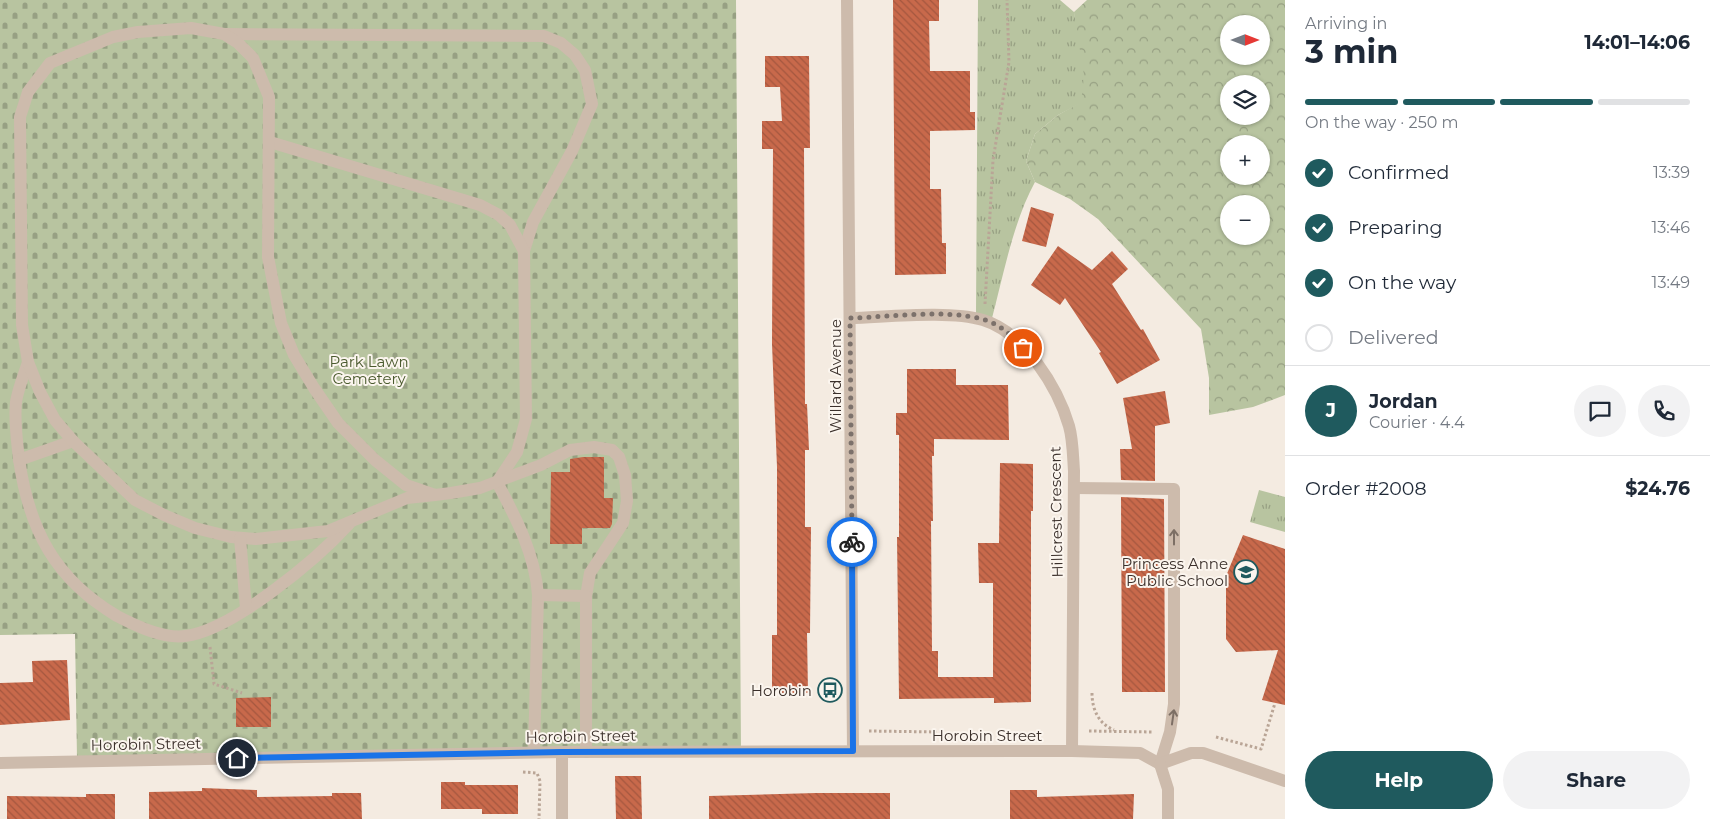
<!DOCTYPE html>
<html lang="en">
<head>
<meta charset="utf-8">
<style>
	body { margin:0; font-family:Montserrat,sans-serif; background:#f2f2f3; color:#1f2937; height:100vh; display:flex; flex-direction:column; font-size:19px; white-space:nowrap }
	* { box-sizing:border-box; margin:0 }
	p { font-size:16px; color:#747a83 }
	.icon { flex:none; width:28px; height:28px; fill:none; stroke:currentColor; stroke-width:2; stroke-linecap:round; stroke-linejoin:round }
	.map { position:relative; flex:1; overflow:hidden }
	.panel { display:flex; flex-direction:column; background:#fff; width:425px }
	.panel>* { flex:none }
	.needle { width:32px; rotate:90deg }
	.buttons { position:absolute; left:1220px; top:15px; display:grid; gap:10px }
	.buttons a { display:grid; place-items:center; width:50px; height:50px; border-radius:50%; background:#fff; box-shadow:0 1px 4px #0004; font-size:25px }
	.pin { position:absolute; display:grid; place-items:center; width:42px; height:42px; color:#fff; margin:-21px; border:2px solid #fff; border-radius:50%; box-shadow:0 1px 5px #0007 }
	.courier { position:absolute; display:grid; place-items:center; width:50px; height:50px; margin:-25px; border:4px solid #1a73e8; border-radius:50%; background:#fff; color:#222; box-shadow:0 1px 6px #0007 }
	.head em { font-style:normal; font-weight:700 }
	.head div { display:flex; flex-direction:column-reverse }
	.head { display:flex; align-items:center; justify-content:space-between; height:85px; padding:0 20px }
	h1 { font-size:32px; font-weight:700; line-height:38px }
	.bar { display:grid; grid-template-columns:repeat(4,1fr); gap:8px 5px; align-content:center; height:60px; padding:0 20px }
	.bar i { height:6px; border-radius:4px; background:#e0e1e3 }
	.bar .current { background:#1f5a5e }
	.bar p { grid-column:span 4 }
	.line { display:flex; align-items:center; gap:12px; padding:0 20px; border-top:1px solid #e0e1e3 }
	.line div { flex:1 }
	.round { display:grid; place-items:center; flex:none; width:52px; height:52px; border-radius:26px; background:#f2f2f3 }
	ol { padding:0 20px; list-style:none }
	li { display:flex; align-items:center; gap:15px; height:55px }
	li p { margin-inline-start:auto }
	li .icon { padding:5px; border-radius:50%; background:#1f5a5e; color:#fff; stroke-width:4 }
	li:last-child { color:#747a83 }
	li i { width:28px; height:28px; border:2px solid #e0e1e3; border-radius:50% }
	.action { display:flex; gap:10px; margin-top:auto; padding:10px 20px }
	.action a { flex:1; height:58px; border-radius:30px; background:#1f5a5e; color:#fff; font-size:20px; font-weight:700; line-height:58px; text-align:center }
	.action a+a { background:#f2f2f3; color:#1f2937 }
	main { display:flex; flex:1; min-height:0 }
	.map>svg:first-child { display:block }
</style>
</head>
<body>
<main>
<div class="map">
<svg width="1285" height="819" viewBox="0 0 1285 819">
	<defs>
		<pattern id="forest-crowns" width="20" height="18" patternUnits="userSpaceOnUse" patternTransform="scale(1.25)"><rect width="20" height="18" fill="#b8c4a0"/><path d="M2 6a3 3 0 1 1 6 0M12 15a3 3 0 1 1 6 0" fill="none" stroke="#97a083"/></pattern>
		<pattern id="cemetery-stones" width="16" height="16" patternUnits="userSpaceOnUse" patternTransform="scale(1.25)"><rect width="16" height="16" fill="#b8c4a0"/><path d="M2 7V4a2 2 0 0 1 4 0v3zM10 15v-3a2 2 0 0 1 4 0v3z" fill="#97a083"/></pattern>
		<pattern id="park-tufts" width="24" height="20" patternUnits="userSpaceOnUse" patternTransform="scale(1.25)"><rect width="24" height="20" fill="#b8c4a0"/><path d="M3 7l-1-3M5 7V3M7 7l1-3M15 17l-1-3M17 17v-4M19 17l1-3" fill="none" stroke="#97a083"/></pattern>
		<pattern id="building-back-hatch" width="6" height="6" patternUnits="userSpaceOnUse" patternTransform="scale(1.25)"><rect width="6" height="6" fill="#c8694b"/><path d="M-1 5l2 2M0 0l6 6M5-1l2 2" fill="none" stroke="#a4573f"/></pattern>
	</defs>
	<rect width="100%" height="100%" fill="#f4ebe1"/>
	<path fill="url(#forest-crowns)" fill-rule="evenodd" d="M1087,0H1285V395L1253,407L1209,415V378L1201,329L1098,219L1070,199L1035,182L1026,161L1035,134L1058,115L1081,102L1074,12ZM1229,24H1261V56H1229ZM1229,84H1261V116H1229ZM1229,144H1261V176H1229ZM1229,204H1261V236H1229Z"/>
	<polygon fill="url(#cemetery-stones)" points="0,0 736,0 741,750 77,759 75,634 0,635"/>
	<g fill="url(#park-tufts)">
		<path d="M978,0H1060L1074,12L1084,76L1081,103L1058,115L1035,134L1026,161L1035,182C1013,222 1003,277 991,322L976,314Z"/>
		<polygon points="1259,490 1285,497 1285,532 1250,522"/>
	</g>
	<g fill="url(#building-back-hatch)">
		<polygon points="893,0 939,0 939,21 929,21 930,71 970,71 970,112 975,112 975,130 930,131 930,189 941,189 942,243 946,243 946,274 895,275"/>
		<polygon points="765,56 809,56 810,148 804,148 805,404 807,404 809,450 805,450 805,527 811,527 810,633 807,633 808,693 772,693 772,635 777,635 777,467 772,344 773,149 762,149 762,121 782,121 780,87 765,87"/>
		<polygon points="1031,207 1054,214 1046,247 1022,241"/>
		<polygon points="1058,246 1092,270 1112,251 1128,269 1112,284 1141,330 1143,329 1160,360 1117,384 1099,353 1101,352 1065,298 1060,305 1031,285"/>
		<polygon points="907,369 956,369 956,385 1008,385 1009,440 934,439 934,456 932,456 933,521 931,521 932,651 938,651 938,677 993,677 993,583 979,583 978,543 999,543 1000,463 1033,464 1033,511 1031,511 1031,702 994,703 994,698 899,699 897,537 899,537 899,435 896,435 896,413 907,413"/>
		<polygon points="1165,391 1170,423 1155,426 1155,481 1121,480 1120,449 1132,449 1123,398"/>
		<polygon points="583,457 604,457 604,498 613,498 612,524 610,528 582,528 582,544 550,544 551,472 570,472 570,459"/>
		<polygon points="1121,497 1164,499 1165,692 1122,692"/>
		<polygon points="1243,535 1285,549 1285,705 1262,700 1278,650 1236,652 1226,639 1226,576"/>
		<polygon points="67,660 70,720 0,725 0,683 33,682 32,661"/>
		<polygon points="271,697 271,727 236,727 236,698"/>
		<polygon points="615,776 641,776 642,819 616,819"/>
		<polygon points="441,782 465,782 465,785 518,785 518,814 482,814 482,809 441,809"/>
		<polygon points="202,788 257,790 257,797 332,796 332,793 361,793 362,819 149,819 149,792 202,791"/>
		<polygon points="1010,790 1037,790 1037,797 1134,794 1133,819 1010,819"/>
		<polygon points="816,793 890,793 890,819 709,819 709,796"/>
		<polygon points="86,794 115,794 115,819 7,819 7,796 86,797"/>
	</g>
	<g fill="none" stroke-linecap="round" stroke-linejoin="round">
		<g stroke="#b9a596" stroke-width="3" stroke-dasharray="2.5 2.5" stroke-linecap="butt">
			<polyline points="985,304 993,160 1009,62 1007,0"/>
			<polyline points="210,647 214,684 242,693"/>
			<path d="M1092,693C1092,710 1099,724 1114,730"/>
			<polyline points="869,731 940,732"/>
			<polyline points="1089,731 1153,732"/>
			<polyline points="1216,737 1261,749 1275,703"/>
			<polyline points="523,772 537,773 540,781 539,819"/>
		</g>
		<g stroke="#cdbbac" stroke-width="12">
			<polyline points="847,0 853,751"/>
			<polyline points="224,34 544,36 561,43 575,55 585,70 592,104 572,151 533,222 524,251"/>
			<path d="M270,142L480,205L499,215L510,225L524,251L526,419L517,452L497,482C516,518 535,554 538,595L534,752"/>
			<path d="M850,318C887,317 950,310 983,320C1024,332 1058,388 1069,426C1073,440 1073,457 1074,471L1072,751"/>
			<path d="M28,362C24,375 18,389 16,402C14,421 17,441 19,459C29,530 55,579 117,616C136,626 163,639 185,636C233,630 317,559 349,524"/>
			<polyline points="19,460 73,441"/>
			<polyline points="1074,488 1174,489 1174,704 1170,732 1160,764"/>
			<polyline points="435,495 406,485 375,460 338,423 314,388 294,355 281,323 268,257 269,97 253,58 238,43 224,34 191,28 138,32 113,37 50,63 28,92 20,117 22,325 28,362 40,392 55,420 73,441 135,500 164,515 195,528 231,537 256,539 328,531 407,498 435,495 451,493 480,488 541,465 570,450 594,447 612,450 619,457 625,475 627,501 623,523 590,573 586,596 586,752"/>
			<polyline points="240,538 246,608"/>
			<polyline points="538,595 586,596"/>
			<polyline points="562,752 562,819"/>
			<polyline points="0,763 562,752 1072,751 1140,753 1160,764"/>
			<polyline points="1160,764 1191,753 1203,753 1285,781"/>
			<polyline points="1160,764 1168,789 1168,819"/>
		</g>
	</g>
	<defs><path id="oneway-shaft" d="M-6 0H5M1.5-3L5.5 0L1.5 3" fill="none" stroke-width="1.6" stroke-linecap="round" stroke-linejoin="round" transform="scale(1.25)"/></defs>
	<g stroke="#7d6f65">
		<use href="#oneway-shaft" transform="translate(1174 537) rotate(-90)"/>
		<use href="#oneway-shaft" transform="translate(1173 717) rotate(-82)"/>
	</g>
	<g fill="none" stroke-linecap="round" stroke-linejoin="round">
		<path stroke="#7c716b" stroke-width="5" stroke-dasharray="0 9" d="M852,542L850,318C891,317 943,309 982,319C998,323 1013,336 1023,348"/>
		<polyline stroke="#1a73e8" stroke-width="6" points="237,758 562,752 853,751 852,542"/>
	</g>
	<defs>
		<g id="school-ring" transform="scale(1.25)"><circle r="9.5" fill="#fbf5ee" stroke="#1f5a5e" stroke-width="1.5"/><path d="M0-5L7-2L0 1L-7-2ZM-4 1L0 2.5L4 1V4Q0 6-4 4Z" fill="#1f5a5e"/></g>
		<g id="bus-ring" transform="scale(1.25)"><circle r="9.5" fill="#fbf5ee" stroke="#1f5a5e" stroke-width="1.5"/><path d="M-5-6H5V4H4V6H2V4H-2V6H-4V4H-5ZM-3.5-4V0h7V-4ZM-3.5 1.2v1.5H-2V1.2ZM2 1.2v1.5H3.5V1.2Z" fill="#1f5a5e"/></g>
	</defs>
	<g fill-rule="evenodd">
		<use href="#school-ring" x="1246" y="572"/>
		<use href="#bus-ring" x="830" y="690"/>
	</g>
	<g text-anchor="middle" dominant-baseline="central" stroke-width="4" stroke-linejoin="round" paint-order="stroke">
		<g font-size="15" fill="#4a5a2e" stroke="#fbf5ee">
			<text x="369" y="361">Park Lawn<tspan x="369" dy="17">Cemetery</tspan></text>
		</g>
		<g font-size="15" fill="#3b302b" stroke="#fbf5ee">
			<text transform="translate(835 376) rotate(-90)">Willard Avenue</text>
			<text transform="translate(1056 512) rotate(-91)">Hillcrest Crescent</text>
			<text x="987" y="735">Horobin Street</text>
			<text transform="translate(581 736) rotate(-1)">Horobin Street</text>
			<text transform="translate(146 744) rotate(-1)">Horobin Street</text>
		</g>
		<g font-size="15" fill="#3b302b" stroke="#fbf5ee" text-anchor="end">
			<text x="1228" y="563">Princess Anne<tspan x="1228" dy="17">Public School</tspan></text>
			<text x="812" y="690">Horobin</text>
		</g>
	</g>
</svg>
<div class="buttons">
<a><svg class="needle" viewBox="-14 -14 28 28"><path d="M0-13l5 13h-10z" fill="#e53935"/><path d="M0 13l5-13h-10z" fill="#747a83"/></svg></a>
<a><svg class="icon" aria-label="layers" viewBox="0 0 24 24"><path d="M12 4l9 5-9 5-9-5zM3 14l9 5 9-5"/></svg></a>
<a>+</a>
<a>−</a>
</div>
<div class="pin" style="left:1023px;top:348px;background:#ea580c"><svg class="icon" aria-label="bag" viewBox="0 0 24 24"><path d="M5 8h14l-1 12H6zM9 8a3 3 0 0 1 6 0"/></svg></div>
<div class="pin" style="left:237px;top:758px;background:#1f2937"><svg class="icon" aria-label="home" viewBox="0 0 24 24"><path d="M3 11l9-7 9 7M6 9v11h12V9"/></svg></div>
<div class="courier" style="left:852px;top:542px"><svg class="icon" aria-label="bike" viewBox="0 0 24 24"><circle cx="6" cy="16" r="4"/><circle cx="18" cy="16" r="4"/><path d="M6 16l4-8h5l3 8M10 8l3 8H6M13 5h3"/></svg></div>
</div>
<section class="panel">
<div class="head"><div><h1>3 min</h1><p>Arriving in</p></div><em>14:01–14:06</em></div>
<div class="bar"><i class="current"></i><i class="current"></i><i class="current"></i><i></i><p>On the way · 250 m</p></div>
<ol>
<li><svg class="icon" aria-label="check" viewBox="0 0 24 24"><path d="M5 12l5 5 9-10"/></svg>Confirmed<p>13:39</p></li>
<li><svg class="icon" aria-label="check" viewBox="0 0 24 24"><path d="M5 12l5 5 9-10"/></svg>Preparing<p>13:46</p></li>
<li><svg class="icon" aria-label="check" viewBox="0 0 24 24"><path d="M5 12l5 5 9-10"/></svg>On the way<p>13:49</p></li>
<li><i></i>Delivered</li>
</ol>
<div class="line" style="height:90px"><b class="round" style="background:#1f5a5e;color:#fff">J</b><div><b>Jordan</b><p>Courier · 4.4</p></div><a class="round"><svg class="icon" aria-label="chat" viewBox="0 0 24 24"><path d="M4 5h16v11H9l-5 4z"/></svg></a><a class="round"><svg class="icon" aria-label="phone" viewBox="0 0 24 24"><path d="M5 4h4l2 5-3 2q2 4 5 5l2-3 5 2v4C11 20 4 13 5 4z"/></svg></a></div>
<div class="line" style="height:65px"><div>Order #2008</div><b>$24.76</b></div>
<div class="action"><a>Help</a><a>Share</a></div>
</section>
</main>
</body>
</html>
